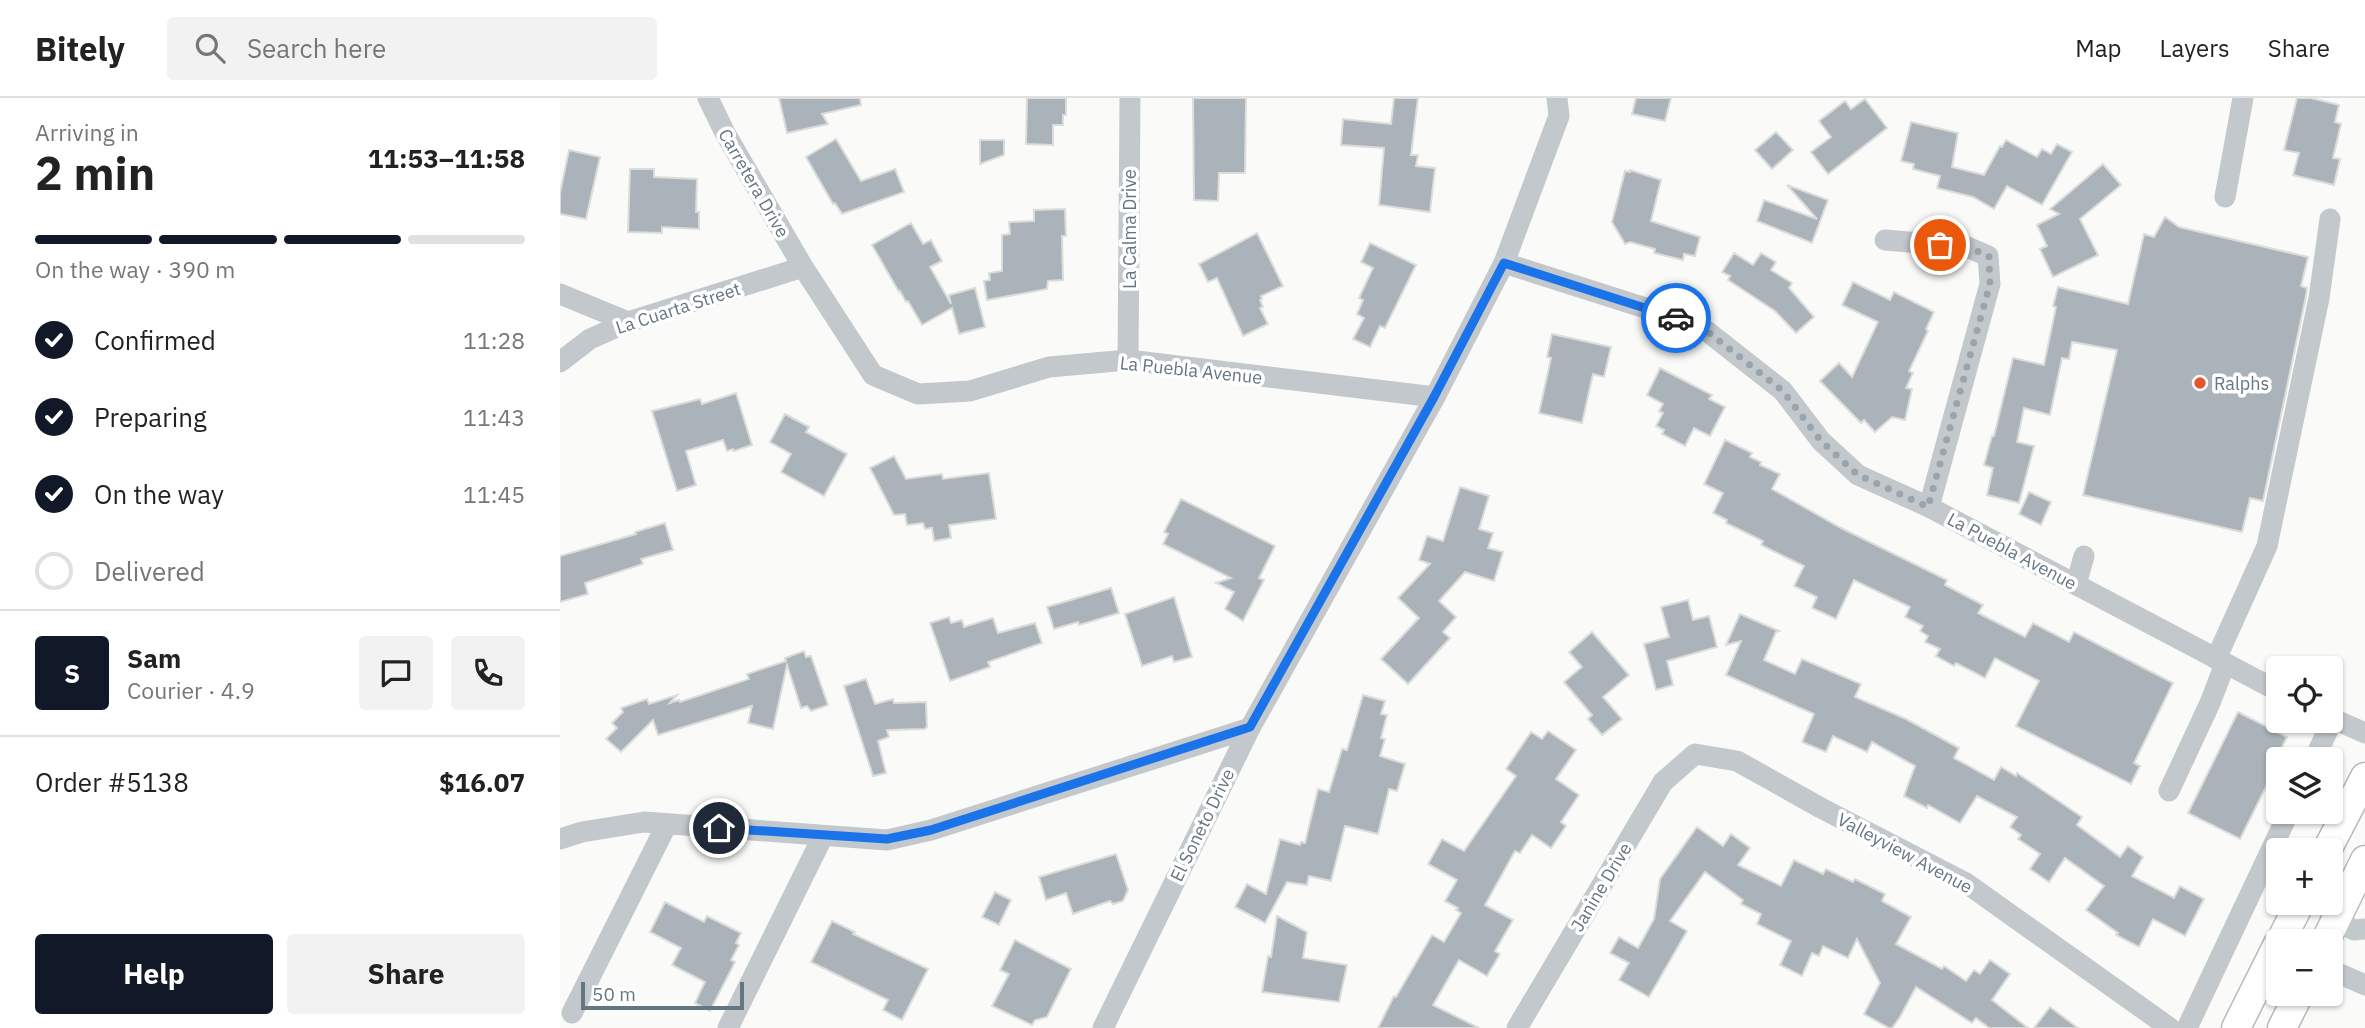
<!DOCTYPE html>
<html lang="en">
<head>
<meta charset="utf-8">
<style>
	body { margin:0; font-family:"IBM Plex Sans",sans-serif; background:#f2f2f2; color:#222; height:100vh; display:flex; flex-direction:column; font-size:26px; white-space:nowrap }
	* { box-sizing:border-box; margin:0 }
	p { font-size:23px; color:#767676 }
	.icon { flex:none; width:38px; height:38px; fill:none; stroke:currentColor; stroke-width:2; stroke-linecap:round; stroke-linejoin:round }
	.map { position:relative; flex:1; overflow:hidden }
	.details { display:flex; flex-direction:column; background:#fff; width:560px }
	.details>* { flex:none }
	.buttons { position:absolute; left:1706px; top:558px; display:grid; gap:14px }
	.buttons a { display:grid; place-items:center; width:77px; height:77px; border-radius:7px; background:#fff; box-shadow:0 2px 5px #0004; font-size:35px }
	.scale { position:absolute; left:21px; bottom:18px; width:163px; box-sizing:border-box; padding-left:7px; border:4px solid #657683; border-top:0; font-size:19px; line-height:24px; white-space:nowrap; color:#657683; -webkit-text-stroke:5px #fff; paint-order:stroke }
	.pin { position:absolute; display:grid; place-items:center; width:60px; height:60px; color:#fff; margin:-30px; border:4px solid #fff; border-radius:50%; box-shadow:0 2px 7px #0007 }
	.courier { position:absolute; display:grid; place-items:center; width:70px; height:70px; margin:-35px; border:5px solid #1a73e8; border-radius:50%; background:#fff; color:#222; box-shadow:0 2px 9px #0007 }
	.head em { font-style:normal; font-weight:800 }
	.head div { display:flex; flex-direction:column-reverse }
	.head { display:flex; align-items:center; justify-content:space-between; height:119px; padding:0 35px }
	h1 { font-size:46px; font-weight:800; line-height:52px }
	.bar { display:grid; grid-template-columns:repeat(4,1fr); gap:10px 7px; align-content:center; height:84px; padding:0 35px }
	.bar i { height:9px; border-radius:5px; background:#e0e0e0 }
	.bar .selected { background:#111827 }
	.bar p { grid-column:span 4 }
	.line { display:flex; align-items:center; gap:18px; padding:0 35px; border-top:2px solid #e0e0e0 }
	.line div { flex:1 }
	.round { display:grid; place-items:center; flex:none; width:74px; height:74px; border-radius:7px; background:#f2f2f2 }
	ol { padding:0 35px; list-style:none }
	li { display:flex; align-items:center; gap:21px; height:77px }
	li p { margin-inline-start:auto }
	li .icon { padding:7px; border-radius:50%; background:#111827; color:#fff; stroke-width:4 }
	li:last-child { color:#767676 }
	li i { width:38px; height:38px; border:4px solid #e0e0e0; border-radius:50% }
	.button { display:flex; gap:14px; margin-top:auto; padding:14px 35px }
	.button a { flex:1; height:80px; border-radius:7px; background:#111827; color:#fff; font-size:28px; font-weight:800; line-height:80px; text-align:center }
	.button a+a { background:#f2f2f2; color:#222 }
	header { display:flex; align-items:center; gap:42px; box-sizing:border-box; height:98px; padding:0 35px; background:#fff; border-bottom:2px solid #e0e0e0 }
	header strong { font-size:33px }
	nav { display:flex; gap:38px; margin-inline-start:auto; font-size:24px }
	.search { width:490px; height:63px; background:#f2f2f2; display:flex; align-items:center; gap:18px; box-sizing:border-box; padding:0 24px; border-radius:7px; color:#767676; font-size:26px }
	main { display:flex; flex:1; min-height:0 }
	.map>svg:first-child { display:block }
</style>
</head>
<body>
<header>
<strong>Bitely</strong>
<div class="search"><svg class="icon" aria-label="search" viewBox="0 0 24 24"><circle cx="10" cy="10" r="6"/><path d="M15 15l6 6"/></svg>Search here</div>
<nav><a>Map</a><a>Layers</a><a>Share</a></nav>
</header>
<main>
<section class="details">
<div class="head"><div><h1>2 min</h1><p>Arriving in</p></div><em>11:53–11:58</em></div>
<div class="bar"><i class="selected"></i><i class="selected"></i><i class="selected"></i><i></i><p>On the way · 390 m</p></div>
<ol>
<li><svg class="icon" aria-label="check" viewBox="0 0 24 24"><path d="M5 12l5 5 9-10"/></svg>Confirmed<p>11:28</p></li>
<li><svg class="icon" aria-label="check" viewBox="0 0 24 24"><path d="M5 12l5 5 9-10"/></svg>Preparing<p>11:43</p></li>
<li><svg class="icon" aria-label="check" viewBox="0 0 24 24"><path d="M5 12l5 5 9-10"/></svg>On the way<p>11:45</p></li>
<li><i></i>Delivered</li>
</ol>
<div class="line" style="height:126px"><b class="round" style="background:#111827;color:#fff">S</b><div><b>Sam</b><p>Courier · 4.9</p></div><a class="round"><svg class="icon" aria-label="chat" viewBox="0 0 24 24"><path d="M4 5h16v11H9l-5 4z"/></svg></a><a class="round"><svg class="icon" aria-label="phone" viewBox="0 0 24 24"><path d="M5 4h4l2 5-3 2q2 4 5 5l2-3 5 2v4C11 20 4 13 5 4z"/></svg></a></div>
<div class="line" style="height:91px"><div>Order #5138</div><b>$16.07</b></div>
<div class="button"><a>Help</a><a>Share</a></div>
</section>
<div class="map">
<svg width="1805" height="930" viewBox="0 0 1805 930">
	<rect width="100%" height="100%" fill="#fafaf8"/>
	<g fill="#aab3b9" stroke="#dcdcda" stroke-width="2">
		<polygon points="219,0 300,0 301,7 262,16 268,26 227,35"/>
		<polygon points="467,0 506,0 506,17 503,17 503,27 493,27 493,47 466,46"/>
		<polygon points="633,0 686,0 685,75 659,75 658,103 634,102"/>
		<polygon points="834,0 858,0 851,57 858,57 856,68 875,70 870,114 819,107 824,50 781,47 783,21 831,26"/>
		<polygon points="1076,0 1111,0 1105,23 1072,16"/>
		<polygon points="1737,0 1751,0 1779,7 1775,24 1781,26 1773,60 1780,61 1774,87 1733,77 1739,55 1724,52"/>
		<polygon points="1305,1 1327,30 1268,76 1251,54 1271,39 1259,23 1285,3 1291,11"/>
		<polygon points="1351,24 1398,35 1392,69 1424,77 1440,48 1442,49 1446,42 1477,59 1482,51 1491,56 1497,46 1512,54 1482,107 1447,88 1434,111 1413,99 1377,90 1380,78 1353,71 1354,66 1341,63"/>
		<polygon points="1216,34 1233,52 1212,71 1195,52"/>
		<polygon points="276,41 301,83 335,71 344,94 282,116 275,105 273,106 246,59"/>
		<polygon points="420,42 444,42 444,57 420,66"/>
		<polygon points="9,52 40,59 26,121 0,116 0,95"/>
		<polygon points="1543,66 1561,87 1520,121 1538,157 1493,179 1480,151 1487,148 1477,127 1499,116 1490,111"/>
		<polygon points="70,71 94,71 94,79 137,81 136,114 139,114 139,131 102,129 102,135 68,134"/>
		<polygon points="1070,72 1101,82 1091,123 1140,139 1135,158 1124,156 1123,162 1094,155 1095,151 1070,144 1065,146 1052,124 1065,73 1070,74"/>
		<polygon points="1227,87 1268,102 1252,145 1197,123 1204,102 1257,121"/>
		<polygon points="505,111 506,138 502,138 503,182 488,183 487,191 427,202 424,183 430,182 429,175 442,173 442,137 450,136 449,124 474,123 474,112"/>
		<polygon points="1605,119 1619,129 1748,159 1741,188 1747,190 1746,198 1703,403 1690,400 1682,434 1523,397 1557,252 1512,244 1509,261 1502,260 1490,317 1464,310 1457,344 1474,348 1459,405 1427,397 1433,370 1424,367 1432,338 1434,338 1453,260 1484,267 1496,209 1493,208 1498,189 1568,206 1584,136 1594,139"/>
		<polygon points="351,125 363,146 371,142 382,163 370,169 391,206 389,197 415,190 425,229 399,236 392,210 362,227 348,203 346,204 340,193 339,194 312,147"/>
		<polygon points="697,135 723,188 701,198 702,201 700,202 703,209 700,210 708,226 683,238 657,180 648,184 639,166"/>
		<polygon points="810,145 856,167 825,230 820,228 810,249 793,241 804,220 797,216 803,202 799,200 813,170 801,164"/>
		<polygon points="1174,155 1193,167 1201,155 1216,164 1211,172 1232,185 1229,190 1254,219 1236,235 1215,213 1168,182 1170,178 1162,174"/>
		<polygon points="1293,184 1330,202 1334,194 1374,214 1366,231 1368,233 1349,273 1353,275 1346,290 1352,291 1345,322 1332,319 1315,334 1304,322 1301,325 1260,283 1279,265 1292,279 1318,224 1282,207"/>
		<polygon points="992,236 1051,249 1044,279 1033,276 1022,325 979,315 991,260 987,259"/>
		<polygon points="1100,270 1152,297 1149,301 1165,309 1150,338 1134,330 1125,348 1102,336 1104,332 1096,328 1103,315 1099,313 1103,306 1087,297"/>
		<polygon points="176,295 192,347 174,353 173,351 167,353 163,342 126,353 136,387 117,393 92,313 140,301 142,306"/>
		<polygon points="225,316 249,329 246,334 287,356 264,398 221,374 231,356 210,344"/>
		<polygon points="1165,342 1192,355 1190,359 1201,364 1200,367 1220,376 1212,391 1281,430 1387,482 1385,487 1423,507 1418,515 1465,539 1473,525 1509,544 1514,534 1613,585 1574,665 1580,668 1571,686 1456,628 1479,583 1435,560 1425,580 1396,565 1394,568 1376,558 1380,551 1365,544 1368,538 1360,533 1363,528 1345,519 1350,509 1294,482 1276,521 1252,510 1257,499 1234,488 1244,468 1201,447 1203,443 1166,425 1167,422 1153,415 1163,395 1144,386"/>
		<polygon points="334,358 346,381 382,376 383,381 429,375 436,421 389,427 391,440 374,443 372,430 365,431 363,425 347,427 345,416 334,417 310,370"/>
		<polygon points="900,389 929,398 919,431 933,435 928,450 943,454 934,483 905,474 879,503 896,519 883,534 890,540 848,586 821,561 859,520 838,500 870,466 859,462 867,438 883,443"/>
		<polygon points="1469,394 1491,404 1481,427 1459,416"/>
		<polygon points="621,401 715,448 699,480 704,482 683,523 665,511 674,494 656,485 671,480 603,446 608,436 604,434"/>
		<polygon points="105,425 113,452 81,461 83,466 25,485 28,496 0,504 0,458 76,436 75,434"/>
		<polygon points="551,490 559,515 519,527 518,524 494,531 487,509"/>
		<polygon points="614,499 632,559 614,564 612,558 582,568 565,516"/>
		<polygon points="1128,502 1133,522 1149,518 1157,549 1107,563 1113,587 1096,592 1084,546 1109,539 1101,509"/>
		<polygon points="1180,516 1219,533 1216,534 1204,562 1235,576 1242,561 1301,586 1295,599 1346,621 1399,650 1394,660 1434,682 1441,669 1456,678 1457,675 1522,719 1517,727 1560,759 1568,748 1583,759 1572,778 1614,800 1620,788 1644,801 1625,838 1593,821 1579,849 1556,837 1558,835 1526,812 1544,788 1505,760 1489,784 1470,771 1480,756 1458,741 1461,737 1450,729 1457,719 1417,698 1400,725 1368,707 1367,710 1344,698 1355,668 1312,644 1307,654 1273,638 1266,654 1242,644 1254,616 1166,577 1181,543 1166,547"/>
		<polygon points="389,519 391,525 402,522 404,529 433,520 438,535 475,525 482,545 428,564 430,569 390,583 370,525"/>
		<polygon points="1032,534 1069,577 1043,599 1062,621 1042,637 1028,621 1032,617 1004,584 1022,569 1009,554"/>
		<polygon points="244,553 246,559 251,558 268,607 251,613 247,608 241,610 227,567 213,631 188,625 192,608 98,637 93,622 61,654 46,641 57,630 52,625 63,614 61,610 87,601 89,606 117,597 110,605 119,602 120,604 189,581 187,576 226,563 225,560"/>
		<polygon points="306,581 315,606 333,601 334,605 366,604 367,629 365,631 327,632 329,639 318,643 326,675 313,678 284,588"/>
		<polygon points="803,597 825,603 821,616 827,617 821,640 825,641 820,658 845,666 837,693 829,691 818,736 785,728 771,783 749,778 747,787 727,784 705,825 675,809 687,786 706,796 720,741 740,747 741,744 745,745 758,691 769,694 782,651 787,652"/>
		<polygon points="1678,614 1727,639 1722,649 1725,651 1680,741 1628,715"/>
		<polygon points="988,633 1016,652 996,681 1019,697 1001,724 1006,728 991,750 972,737 960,755 955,753 925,807 953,822 935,853 940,856 927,878 899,862 873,907 919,930 818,930 834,898 836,899 872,837 884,844 901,815 896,812 898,810 885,803 897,782 868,766 882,741 904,753 956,678 946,671 971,634 982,641"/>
		<polygon points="1137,729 1163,748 1171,736 1190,750 1178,767 1221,788 1234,762 1263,776 1266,771 1293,784 1295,781 1325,796 1322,803 1351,819 1336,846 1382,871 1384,868 1406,883 1414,872 1420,876 1430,862 1450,876 1432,902 1468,930 1429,930 1416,920 1412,925 1356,889 1340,919 1332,930 1329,930 1304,916 1320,885 1297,841 1288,860 1263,848 1259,858 1252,855 1242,878 1220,867 1231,843 1197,826 1201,816 1181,806 1183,802 1145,774 1110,823 1127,833 1089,899 1059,882 1069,865 1050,855 1059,839 1078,850 1094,821 1100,781"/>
		<polygon points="556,756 568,792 563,803 553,806 550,803 513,816 506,795 486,802 479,779"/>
		<polygon points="435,794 451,802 439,827 422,819"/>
		<polygon points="105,804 144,824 147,818 181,835 176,845 179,847 171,862 175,864 150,913 135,905 145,884 112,867 121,850 90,834"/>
		<polygon points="717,818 747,834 743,860 787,867 779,904 702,894 708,858 711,859"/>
		<polygon points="272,823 295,834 293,836 368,871 342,922 323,912 328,902 251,864"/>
		<polygon points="455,842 511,871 487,919 475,922 472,927 432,908 449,876 440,872"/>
		<polygon points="1490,909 1518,930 1474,930"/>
	</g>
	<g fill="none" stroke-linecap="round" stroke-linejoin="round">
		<g stroke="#b5babe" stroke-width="31">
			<g id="major">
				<polyline points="1767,752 1805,679"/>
				<polyline points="1720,844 1740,805"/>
				<polyline points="1765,844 1805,762"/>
				<polyline points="1676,930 1718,846"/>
				<polyline points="1722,930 1739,896"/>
			</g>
		</g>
		<g stroke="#c3c8cc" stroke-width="21">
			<polyline points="148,0 165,35 243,169 313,277 358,296 410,293 489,269 568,262 875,299"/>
			<polyline points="1665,99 1683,0"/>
			<polyline points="1325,142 1407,149 1428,158 1430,186 1369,409"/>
			<polyline points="944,165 1139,227 1223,293 1261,343 1298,377 1369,409 1718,593"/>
			<polyline points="0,196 68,224"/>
			<polyline points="568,262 570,0"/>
			<polyline points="0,264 30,241 68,224 243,169"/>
			<polyline points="1516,487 1524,458"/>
			<polyline points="1656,561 1707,448 1759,200 1770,121"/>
			<polyline points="1771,620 1805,635"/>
			<polyline points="1754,662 1773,621"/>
			<polyline points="1609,693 1650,605 1665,566"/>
			<polyline points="0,741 22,734 84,724 327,742 371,732 690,630"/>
			<polyline points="1775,822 1794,832 1805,831"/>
			<polyline points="1771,872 1805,887"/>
			<polyline points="12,915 107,726"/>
			<polyline points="168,930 263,738"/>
			<polyline points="543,930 690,630 875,299 944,165 999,18 997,0"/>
			<polyline points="957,930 1103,684 1135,656 1177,663 1261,710 1406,785 1610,930"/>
			<polyline points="1627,930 1729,714"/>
		</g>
		<use href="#major" stroke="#fff" stroke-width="28"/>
	</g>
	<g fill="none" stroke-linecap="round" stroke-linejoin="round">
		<polyline stroke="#99a4ac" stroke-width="7" stroke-dasharray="0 12.6" points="1116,220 1139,227 1223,293 1261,343 1298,377 1368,409 1430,186 1429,158 1407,149 1380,147"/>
		<polyline stroke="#1a73e8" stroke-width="9" points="159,730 327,741 371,732 690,629 874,299 944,165 1116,220"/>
	</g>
	<circle fill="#e4572e" stroke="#fff" stroke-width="2.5" cx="1640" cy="285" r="7"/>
	<g text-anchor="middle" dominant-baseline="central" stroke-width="7" stroke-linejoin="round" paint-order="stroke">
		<g font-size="18" fill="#657683" stroke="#fff">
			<text transform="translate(194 85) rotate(60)">Carretera Drive</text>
			<text transform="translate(569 131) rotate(-90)">La Calma Drive</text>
			<text transform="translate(118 210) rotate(-18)">La Cuarta Street</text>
			<text transform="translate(631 272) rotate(6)">La Puebla Avenue</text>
			<text transform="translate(1452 453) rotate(28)">La Puebla Avenue</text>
			<text transform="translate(642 727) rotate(-64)">El Soneto Drive</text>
			<text transform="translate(1345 755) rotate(28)">Valleyview Avenue</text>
			<text transform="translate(1041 789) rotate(-59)">Janine Drive</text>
		</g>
		<g font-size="18" fill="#657683" stroke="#fff" text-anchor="start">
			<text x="1654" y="285">Ralphs</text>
		</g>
	</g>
</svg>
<div class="buttons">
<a><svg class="icon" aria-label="locate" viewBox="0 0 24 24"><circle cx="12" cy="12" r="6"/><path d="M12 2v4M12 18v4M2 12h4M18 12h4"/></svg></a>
<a><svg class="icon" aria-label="layers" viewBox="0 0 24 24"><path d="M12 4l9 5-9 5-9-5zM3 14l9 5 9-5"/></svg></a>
<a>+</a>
<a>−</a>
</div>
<div class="scale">50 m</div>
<div class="pin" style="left:1380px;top:147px;background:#ea580c"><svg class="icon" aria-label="bag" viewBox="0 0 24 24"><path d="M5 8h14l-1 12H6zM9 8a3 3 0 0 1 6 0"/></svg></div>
<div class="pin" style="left:159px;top:730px;background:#1f2937"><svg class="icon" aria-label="home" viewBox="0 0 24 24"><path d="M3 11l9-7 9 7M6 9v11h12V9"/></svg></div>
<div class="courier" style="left:1116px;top:220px"><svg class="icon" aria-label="car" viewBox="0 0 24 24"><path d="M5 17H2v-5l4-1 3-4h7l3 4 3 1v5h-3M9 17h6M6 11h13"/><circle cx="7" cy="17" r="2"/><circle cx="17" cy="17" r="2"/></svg></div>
</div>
</main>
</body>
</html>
